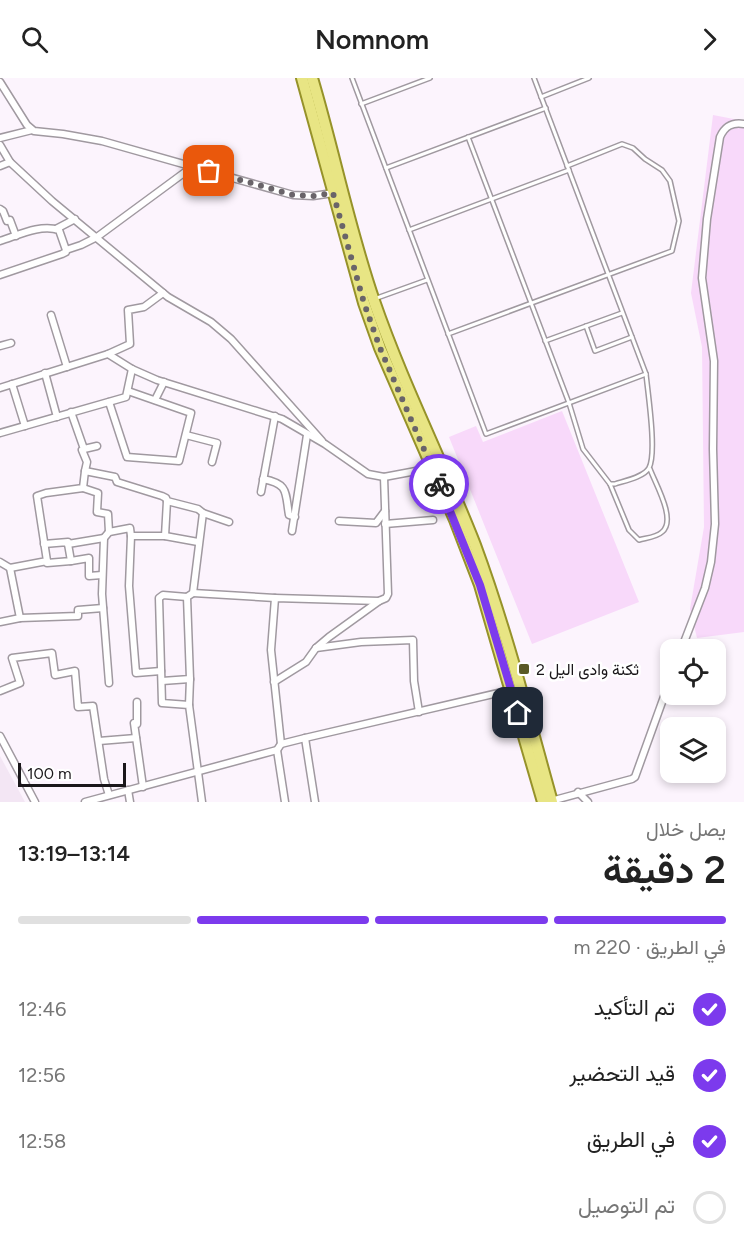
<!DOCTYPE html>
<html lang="ar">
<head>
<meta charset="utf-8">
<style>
	body { margin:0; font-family:Figtree,Vazirmatn,sans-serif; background:#f6f6f6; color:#222; direction:rtl; height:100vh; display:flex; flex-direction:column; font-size:22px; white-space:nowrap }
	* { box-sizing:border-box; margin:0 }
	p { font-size:20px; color:#767676 }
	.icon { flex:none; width:33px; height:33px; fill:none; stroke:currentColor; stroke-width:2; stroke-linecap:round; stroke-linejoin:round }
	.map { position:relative; height:724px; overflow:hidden; direction:ltr }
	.sheet { display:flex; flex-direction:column; background:#fff; flex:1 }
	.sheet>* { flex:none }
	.fabs { position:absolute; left:660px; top:561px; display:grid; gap:12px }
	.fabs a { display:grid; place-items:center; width:66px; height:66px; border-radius:12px; background:#fff; box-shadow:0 3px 9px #0003; font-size:30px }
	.scale { position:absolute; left:18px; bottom:15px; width:108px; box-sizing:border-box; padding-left:6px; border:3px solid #1a171a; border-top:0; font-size:16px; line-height:21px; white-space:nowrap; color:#1a171a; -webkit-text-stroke:4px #fff; paint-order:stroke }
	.pin { position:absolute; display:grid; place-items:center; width:51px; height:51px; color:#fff; margin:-26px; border-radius:12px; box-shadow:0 3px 9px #0006 }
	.courier { position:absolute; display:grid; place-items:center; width:60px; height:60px; margin:-30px; border:4px solid #7c3aed; border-radius:50%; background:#fff; color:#222; box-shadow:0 2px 8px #0007 }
	.overview em { font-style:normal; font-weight:600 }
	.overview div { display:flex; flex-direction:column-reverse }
	.overview { display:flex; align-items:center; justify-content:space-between; height:102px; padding:0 18px }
	h1 { font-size:39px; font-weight:600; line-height:45px }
	.bar { display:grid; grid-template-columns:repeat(4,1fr); gap:9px 6px; align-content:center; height:72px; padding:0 18px }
	.bar i { height:8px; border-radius:4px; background:#e0e0e0 }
	.bar .active { background:#7c3aed }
	.bar p { grid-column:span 4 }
	ol { padding:0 18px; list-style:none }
	li { display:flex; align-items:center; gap:18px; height:66px }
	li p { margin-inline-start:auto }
	li .icon { padding:6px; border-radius:50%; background:#7c3aed; color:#fff; stroke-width:4 }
	li:last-child { color:#767676 }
	li i { width:33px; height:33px; border:3px solid #e0e0e0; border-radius:50% }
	header { display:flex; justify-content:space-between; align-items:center; height:78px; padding:0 18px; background:#fff; font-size:27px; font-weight:600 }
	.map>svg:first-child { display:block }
</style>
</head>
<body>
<header><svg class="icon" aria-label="forward" viewBox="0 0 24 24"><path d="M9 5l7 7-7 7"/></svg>Nomnom<svg class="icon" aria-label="search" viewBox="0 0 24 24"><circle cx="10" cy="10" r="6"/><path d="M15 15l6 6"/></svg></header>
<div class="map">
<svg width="744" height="724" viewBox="0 0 744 724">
	<rect width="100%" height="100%" fill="#fcf4fd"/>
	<polygon fill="#f3e6f4" points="0,678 25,724 0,724"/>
	<g fill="#f8d9fa">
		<polygon points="713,37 744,43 744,554 697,560 690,531 704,449 702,269 691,215"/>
		<polygon points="562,333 639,524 532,566 449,359 476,348 483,364"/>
	</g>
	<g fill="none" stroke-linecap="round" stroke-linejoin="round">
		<g stroke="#a099a0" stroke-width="6">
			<g id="service">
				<polyline points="352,0 486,356 646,296 534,0"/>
				<polyline points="541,19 589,0"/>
				<polyline points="361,26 430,0"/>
				<path d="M468,59L569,325L583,371L610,406H615C624,403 644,399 649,390C657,375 648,316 646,296"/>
				<polyline points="386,90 546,30"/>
				<polyline points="409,152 569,92"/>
				<polyline points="377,220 427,202"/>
				<polyline points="586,248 595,273 632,259"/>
				<polyline points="448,256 672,173 679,143 670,103 662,92 645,81 633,70 622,66 567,88"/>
				<polyline points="545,263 622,235"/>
				<path d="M610,406L629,452L639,462C646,460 657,459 662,454C677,442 655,405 650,391"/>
			</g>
		</g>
		<g stroke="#a099a0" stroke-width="9">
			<g id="minor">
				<polyline points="0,4 27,47 34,53 63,56 102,63 293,117 313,118 333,115"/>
				<polyline points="0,60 32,52"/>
				<polyline points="0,67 10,84 52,123 168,219 211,244 231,261 322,363"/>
				<polyline points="0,88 10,84"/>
				<polyline points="0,131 3,133 7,143 10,142 16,158"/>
				<polyline points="56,151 75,141"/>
				<path d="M0,163C19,157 40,146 59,152L66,172"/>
				<polyline points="0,197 62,176 66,174 66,172 81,167 97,159 192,89"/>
				<polyline points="51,237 67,289"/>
				<polyline points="0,268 11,265"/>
				<polyline points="108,276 130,266 128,232 144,229 163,215"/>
				<polyline points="45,295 57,339"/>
				<polyline points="12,306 25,348"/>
				<polyline points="0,310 108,276 132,291 157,302 282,341 325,366 368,396 384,399 432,390"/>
				<polyline points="155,322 164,304"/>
				<polyline points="109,324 127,379 179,383 191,335 128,313"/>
				<polyline points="71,334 84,371 82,372 87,384 85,393"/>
				<polyline points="0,355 126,319 132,291"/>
				<polyline points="186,357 217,365 212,384"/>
				<polyline points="84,371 97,368"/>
				<path d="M263,401C289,406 285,414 289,437L295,439"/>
				<polyline points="83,410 98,415 97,434 108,436 109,454"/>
				<polyline points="261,414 275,338"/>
				<polyline points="339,443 376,445 385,433"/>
				<polyline points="385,446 433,442"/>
				<polyline points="292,453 307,357"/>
				<polyline points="131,458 129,508 136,595 161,593"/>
				<polyline points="165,458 167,423"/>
				<polyline points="44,466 68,464 68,466 104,460"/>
				<polyline points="47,483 47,485 71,483 68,466"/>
				<polyline points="71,483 89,480 89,498 102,497"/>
				<polyline points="0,484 10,490 47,483 37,418 46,415 83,410 85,393 115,399 117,404 162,418 166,420 167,423 198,431 203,435"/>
				<polyline points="193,515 275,520"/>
				<polyline points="187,519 163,517 159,520 162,625 189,627 202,724"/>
				<polyline points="20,540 78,538 78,532 103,530"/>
				<polyline points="0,544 20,540 10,490"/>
				<polyline points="316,570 361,564 413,562 414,603 419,634"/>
				<path d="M681,572L705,510L711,484L715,446L713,371L714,283L702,200L707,141L720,59C725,48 732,44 744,46"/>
				<polyline points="162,603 190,601 187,519 193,515 203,435 229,444"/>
				<polyline points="274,604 306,584 316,570 329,559 379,523"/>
				<polyline points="109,605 102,516 104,460 109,454 130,450 131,458 165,458 198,464"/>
				<polyline points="0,613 20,605 12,580 52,575 55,597 75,593 78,629 93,628 104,701 109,717"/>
				<polyline points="137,624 137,646 134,645 143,709"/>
				<polyline points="189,627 190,601"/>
				<polyline points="0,658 35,724"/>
				<polyline points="305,660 315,724"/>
				<polyline points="99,663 136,660"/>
				<polyline points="281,666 271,572 275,520 379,523 386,520 388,516 384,399"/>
				<polyline points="277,672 285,724"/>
				<polyline points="128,712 130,724"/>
				<polyline points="578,714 588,724"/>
				<polyline points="551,723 632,701 635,699 670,602"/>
				<polyline points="85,724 277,672 281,666 305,660 511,612"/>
			</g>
		</g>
		<g stroke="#96922a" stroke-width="14">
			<g id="primary">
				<polyline points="302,0 364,225 380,270 455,442 480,507 543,724"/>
				<path d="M312,0C334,74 349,151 374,223C403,307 443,385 475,467C506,551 528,638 552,724"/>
			</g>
		</g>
		<use href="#service" stroke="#fff" stroke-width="3"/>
		<use href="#minor" stroke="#fff" stroke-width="6"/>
		<use href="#primary" stroke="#e8e584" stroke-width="10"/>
	</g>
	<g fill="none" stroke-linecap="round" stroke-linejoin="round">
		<polyline stroke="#696469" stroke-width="6" stroke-dasharray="0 10.8" points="209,93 293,117 313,118 333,115 364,225 380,270 439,406"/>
		<polyline stroke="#7c3aed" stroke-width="8" points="439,406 480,507 518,635"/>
	</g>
	<rect fill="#5a5926" stroke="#fff" stroke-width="2" x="518" y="585" width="12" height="12" rx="3"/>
	<g text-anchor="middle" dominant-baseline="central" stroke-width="5" stroke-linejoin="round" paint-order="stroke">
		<g font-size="16" fill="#1a171a" stroke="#fff" text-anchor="start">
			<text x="536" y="591">ثكنة وادى اليل 2</text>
		</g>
	</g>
</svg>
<div class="fabs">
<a><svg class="icon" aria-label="locate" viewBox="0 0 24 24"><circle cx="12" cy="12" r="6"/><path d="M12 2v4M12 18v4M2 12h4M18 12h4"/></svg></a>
<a><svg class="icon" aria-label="layers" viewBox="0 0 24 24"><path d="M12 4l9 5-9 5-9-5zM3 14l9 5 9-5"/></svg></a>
</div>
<div class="scale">100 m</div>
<div class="pin" style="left:209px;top:93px;background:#ea580c"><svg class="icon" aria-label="bag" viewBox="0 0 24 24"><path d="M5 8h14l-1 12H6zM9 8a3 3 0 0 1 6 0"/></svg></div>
<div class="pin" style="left:518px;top:635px;background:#1f2937"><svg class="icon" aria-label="home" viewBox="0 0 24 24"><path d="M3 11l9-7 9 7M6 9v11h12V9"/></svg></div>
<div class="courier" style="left:439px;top:406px"><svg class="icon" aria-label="bike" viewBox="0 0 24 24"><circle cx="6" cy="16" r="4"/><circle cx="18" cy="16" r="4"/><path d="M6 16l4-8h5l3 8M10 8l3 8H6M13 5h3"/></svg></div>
</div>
<section class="sheet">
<div class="overview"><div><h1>2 دقيقة</h1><p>يصل خلال</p></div><em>13:14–13:19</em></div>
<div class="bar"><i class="active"></i><i class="active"></i><i class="active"></i><i></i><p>في الطريق · 220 m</p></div>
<ol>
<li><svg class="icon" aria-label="check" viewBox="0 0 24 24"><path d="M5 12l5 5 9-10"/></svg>تم التأكيد<p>12:46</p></li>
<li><svg class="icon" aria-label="check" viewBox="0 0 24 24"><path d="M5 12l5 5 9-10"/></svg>قيد التحضير<p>12:56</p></li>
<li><svg class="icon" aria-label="check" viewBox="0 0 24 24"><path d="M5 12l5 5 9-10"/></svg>في الطريق<p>12:58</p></li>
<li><i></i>تم التوصيل</li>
</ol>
</section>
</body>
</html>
